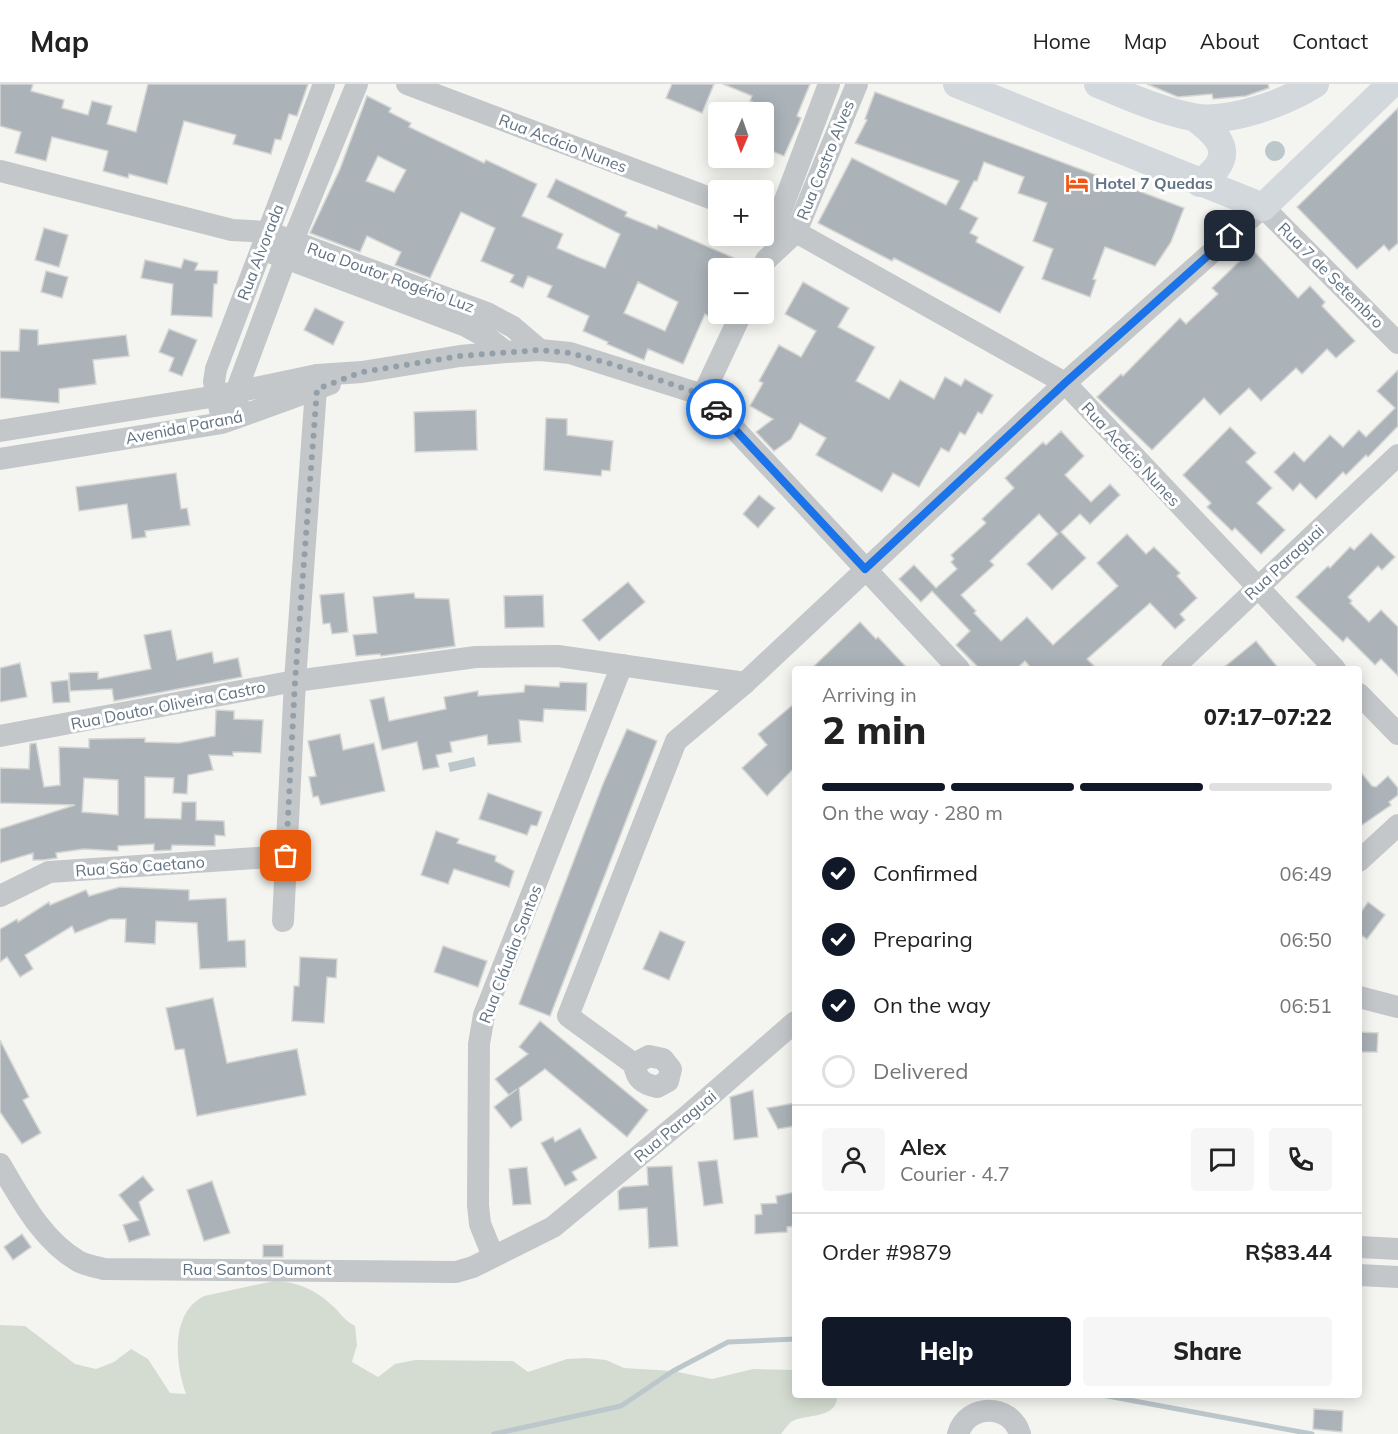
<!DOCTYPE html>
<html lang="en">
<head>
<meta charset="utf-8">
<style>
	body { margin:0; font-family:Mulish,sans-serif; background:#f6f6f6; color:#222; height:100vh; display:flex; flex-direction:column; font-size:22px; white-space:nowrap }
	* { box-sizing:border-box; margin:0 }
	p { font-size:20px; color:#767676 }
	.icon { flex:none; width:33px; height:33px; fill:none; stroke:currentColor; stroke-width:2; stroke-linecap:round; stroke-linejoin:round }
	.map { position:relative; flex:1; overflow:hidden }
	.sheet { position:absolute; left:792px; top:582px; width:570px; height:732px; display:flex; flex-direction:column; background:#fff; border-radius:6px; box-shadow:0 3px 15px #0003 }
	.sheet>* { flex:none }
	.needle { width:39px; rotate:182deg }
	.controls { position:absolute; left:708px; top:18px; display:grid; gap:12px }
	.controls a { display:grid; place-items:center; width:66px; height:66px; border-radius:6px; background:#fff; box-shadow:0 3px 15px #0003; font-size:30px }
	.pin { position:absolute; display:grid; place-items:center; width:51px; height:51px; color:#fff; margin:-26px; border-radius:12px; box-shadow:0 3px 9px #0006 }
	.courier { position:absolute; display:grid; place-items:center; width:60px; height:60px; margin:-30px; border:4px solid #1a73e8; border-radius:50%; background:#fff; color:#222; box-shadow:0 2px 8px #0007 }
	.headline em { font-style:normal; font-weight:800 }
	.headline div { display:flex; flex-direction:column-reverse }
	.headline { display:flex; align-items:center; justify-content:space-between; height:102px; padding:0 30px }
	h1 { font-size:39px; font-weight:800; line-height:45px }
	.bar { display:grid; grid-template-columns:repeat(4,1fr); gap:9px 6px; align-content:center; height:72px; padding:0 30px }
	.bar i { height:8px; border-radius:4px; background:#e0e0e0 }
	.bar .on { background:#111827 }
	.bar p { grid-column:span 4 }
	.line { display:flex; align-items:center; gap:15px; padding:0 30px; border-top:2px solid #e0e0e0 }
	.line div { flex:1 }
	.round { display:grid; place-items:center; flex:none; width:63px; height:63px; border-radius:6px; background:#f6f6f6 }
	ol { padding:0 30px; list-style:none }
	li { display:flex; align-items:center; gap:18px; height:66px }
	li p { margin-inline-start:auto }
	li .icon { padding:6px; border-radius:50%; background:#111827; color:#fff; stroke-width:4 }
	li:last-child { color:#767676 }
	li i { width:33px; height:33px; border:3px solid #e0e0e0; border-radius:50% }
	.action { display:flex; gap:12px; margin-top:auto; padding:12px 30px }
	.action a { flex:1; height:69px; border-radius:6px; background:#111827; color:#fff; font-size:24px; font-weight:800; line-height:69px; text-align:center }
	.action a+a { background:#f6f6f6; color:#222 }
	header { display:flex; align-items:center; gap:36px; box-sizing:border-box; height:84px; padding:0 30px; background:#fff; border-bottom:2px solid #e0e0e0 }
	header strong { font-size:28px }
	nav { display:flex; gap:33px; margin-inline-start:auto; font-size:21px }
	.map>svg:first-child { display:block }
</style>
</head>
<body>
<header>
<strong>Map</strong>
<nav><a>Home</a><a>Map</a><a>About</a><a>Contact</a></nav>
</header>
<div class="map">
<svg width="1398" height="1350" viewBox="0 0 1398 1350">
	<rect width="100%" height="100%" fill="#f4f5f0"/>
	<path fill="#d4dcd1" d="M274,1197C299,1198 316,1206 334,1223C342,1231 344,1236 355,1242L357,1261L352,1278L378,1293L395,1280L415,1276L513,1277L528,1288L567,1275L586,1274L606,1276L624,1284L673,1287L712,1295L753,1285L795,1286V1311H837C838,1334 810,1330 795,1336C789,1338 785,1345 781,1350H0V1241L25,1242L75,1280L96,1285L114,1278L131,1265L148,1275L170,1309L186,1310C175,1280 170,1229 204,1212Z"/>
	<g fill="#bcc7cc">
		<circle cx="1275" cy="67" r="10"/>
		<polygon points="474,673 476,682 450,688 448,679"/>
	</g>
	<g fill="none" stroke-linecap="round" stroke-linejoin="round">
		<g stroke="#bcc7cc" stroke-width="5">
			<polyline points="1102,1311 1312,1350"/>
			<polyline points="494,1350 621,1322 673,1287 728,1258 795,1255"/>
		</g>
	</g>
	<g fill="#abb3b9" stroke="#d5d5d3" stroke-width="1.5" fill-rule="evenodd">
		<polygon points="0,0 33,0 31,7 64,16 62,24 88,31 92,17 112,22 107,40 136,48 148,0 308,0 297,32 289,30 281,56 275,55 271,70 233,60 236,51 184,37 167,100 129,90 128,94 103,87 108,67 52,53 46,77 15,69 21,48 0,42"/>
		<polygon points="672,0 714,0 702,29 666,14"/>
		<polygon points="723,0 810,0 797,32 801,34 784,72 764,64 764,37 769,25 750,17 752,12"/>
		<polygon points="1147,0 1268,0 1269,4 1246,12 1213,15 1212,10 1178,13"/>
		<polygon points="875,8 1184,124 1171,158 1155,182 1105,163 1093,195 1096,196 1090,213 1042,195 1053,165 1033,157 1047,119 1018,109 1024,93 984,78 977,97 974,97 960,125 978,134 970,149 978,153 976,158 1024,183 1000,229 894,174 892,177 818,139 852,74 946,121 959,97 855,59 867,36 865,35"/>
		<path d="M367,12L391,24L389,28L411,39L409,43L484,79L486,76L537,100L522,132L563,150L557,164L580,174L605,184L620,150L547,113L556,95L627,128L625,132L657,145L658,141L734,174L729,184H718V208L708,232L705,230L683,280L648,265L644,276L607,260L608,258L583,247L589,232L547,213L552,202L528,192L523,204L510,198L514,191L481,177L495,144L461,128L430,194L395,181L401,168L367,152L360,168L310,149L340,85ZM378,72L406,86L394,108L366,97ZM638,198L678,218L665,247L624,229Z"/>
		<polygon points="1398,24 1398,159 1389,167 1384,161 1357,185 1297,123"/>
		<polygon points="44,144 68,151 59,183 35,176"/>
		<polygon points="1252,165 1298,214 1310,202 1325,218 1322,222 1355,257 1336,274 1327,265 1302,290 1296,284 1261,317 1249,304 1220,331 1204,314 1152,366 1097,313 1121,290 1123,292 1180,234 1186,240 1218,210 1212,204"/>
		<polygon points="184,175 198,179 195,186 218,187 217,200 214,200 212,233 171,231 173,200 141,194 145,176 181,184"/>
		<polygon points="46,187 68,193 62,214 41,208"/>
		<polygon points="803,198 849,224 838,243 875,263 856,297 889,315 900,296 934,315 945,293 961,302 965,295 993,311 982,330 978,328 965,351 960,348 949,368 941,364 919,403 893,389 882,408 816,371 826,354 800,339 791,355 774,367 756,348 773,335 750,322 763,299 759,297 779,261 801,273 816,247 785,230"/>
		<polygon points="315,224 344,238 333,261 304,246"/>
		<polygon points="20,245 38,246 38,261 126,251 129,272 93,276 96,300 59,305 59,319 0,314 0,267 19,267"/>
		<polygon points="169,245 197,256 182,292 169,287 174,274 159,268"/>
		<polygon points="1398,286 1398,342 1368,373 1366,371 1346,391 1343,388 1316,415 1300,399 1293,407 1274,388 1294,368 1304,378 1330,351 1343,363 1359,346 1366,353 1395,324 1377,307"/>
		<polygon points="476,326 477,366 415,368 414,328"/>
		<polygon points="546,334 567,335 567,351 613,357 610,387 602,386 601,392 544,386"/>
		<polygon points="1230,343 1256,369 1246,378 1272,404 1257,419 1285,446 1261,470 1235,444 1232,447 1207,423 1211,419 1183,391"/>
		<polygon points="1061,347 1084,372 1065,391 1091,418 1110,400 1120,411 1090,440 1080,430 1061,448 1086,474 1052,506 1027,480 1058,450 1039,430 990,477 994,481 961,511 976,527 974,529 1001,557 1027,533 1053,561 1118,502 1097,479 1127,450 1146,470 1154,463 1180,489 1177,492 1197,514 1180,530 1185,536 1175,545 1150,519 1087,575 1097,585 1032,585 1025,577 1016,585 980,585 956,561 970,547 932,507 921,518 899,495 914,481 936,504 957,485 951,478 954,475 951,471 986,439 982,435 1014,404 1005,394 1043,358 1046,361"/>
		<polygon points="176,389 181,425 187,424 190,441 145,447 146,453 132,455 127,420 79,427 76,403"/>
		<polygon points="759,411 775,424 758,444 743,430"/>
		<polygon points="1371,449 1395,473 1382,486 1378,482 1348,513 1352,517 1350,519 1369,538 1381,526 1398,543 1398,592 1381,575 1375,581 1347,553 1343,558 1296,513 1328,482 1330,484 1350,463 1354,466"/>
		<polygon points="628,498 645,518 599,557 582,536"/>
		<polygon points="344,509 348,548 332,550 330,539 323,540 320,511"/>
		<polygon points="414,509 415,514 449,515 455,562 381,572 380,570 356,572 353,551 377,549 373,513"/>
		<polygon points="543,511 544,543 505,544 504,512"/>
		<polygon points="860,538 876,555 878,553 908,585 811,585"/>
		<polygon points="171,546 177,576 212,568 214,579 238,574 242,593 114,617 112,605 70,607 69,589 98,588 98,595 151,585 144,551"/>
		<polygon points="1256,557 1279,585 1222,585"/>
		<polygon points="20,579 27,613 0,618 0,584"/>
		<polygon points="68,596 70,618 53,619 51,598"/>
		<polygon points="560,598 587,599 586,627 544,625 543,638 519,636 521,658 488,661 487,651 450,658 452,668 436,671 439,683 423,686 417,658 382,666 370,616 384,613 389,637 446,625 444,613 478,607 478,612 524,608 525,601 559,603"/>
		<polygon points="795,619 795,683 767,712 742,684 767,661 758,650"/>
		<path d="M216,626L234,627V635L263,636L261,669L233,668V672L209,671L213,686L188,691L187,710L173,709L174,694L145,693V734L181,735L182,718H196V736L224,737L225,752L215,751V762L172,761L171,766L154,767V760L118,762V767L84,765L56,769L57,774L43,776H33V769L0,779V745L75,721L0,719V684L29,685L30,660L36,659L44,703L60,701L59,663L89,664V655L145,654V658L179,659L215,652ZM84,694L118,696V731L82,728Z"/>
		<polygon points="627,645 657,657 550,932 519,920 603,700"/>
		<polygon points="340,650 343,666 374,659 385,707 321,721 318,712 313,713 309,693 316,692 308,657"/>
		<polygon points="1359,686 1372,702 1376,703 1388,692 1398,704 1398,711 1389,718 1391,721 1359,743"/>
		<polygon points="488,709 542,728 537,742 531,741 527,751 479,735"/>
		<polygon points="436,747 459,755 457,759 496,772 495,777 514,787 509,803 454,785 448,800 421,791"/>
		<polygon points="120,803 189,806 189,816 226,814 228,857 245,856 246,883 200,885 197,839 156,837 155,860 125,858 126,835 110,835 75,849 72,842 25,871 33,885 20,893 7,873 0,878 0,845 17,835 18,838 49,818 50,821 86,806 89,812"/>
		<polygon points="1368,818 1385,831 1367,855 1359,850 1359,831"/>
		<polygon points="660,847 685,858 669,896 643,885"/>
		<polygon points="443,862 487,877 478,903 434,888"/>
		<polygon points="300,873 337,875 336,894 327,893 324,939 292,937 294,902 299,902"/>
		<polygon points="213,914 227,979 297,965 306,1011 197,1032 184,965 175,966 166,924"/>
		<polygon points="540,937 648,1026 627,1053 545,985 519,1004 522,1036 511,1044 494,1023 517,1005 509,1011 495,995 528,970 519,963"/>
		<polygon points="1359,948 1378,949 1377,968 1359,968"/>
		<polygon points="0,956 29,1013 23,1016 41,1049 22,1060 0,1028"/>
		<polygon points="753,1006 758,1053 734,1056 730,1013"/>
		<polygon points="795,1019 795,1042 778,1045 767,1024"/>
		<polygon points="580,1044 597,1074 572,1088 577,1096 565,1102 541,1059 553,1053 555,1058"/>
		<polygon points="717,1076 723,1119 704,1122 698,1078"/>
		<polygon points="672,1082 678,1162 649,1164 647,1124 619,1126 618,1107 623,1103 648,1101 647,1083"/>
		<polygon points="527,1083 531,1120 513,1121 509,1085"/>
		<polygon points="143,1092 154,1106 139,1118 150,1151 129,1158 123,1141 139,1136 119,1111"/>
		<polygon points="212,1097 230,1149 204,1157 187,1106"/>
		<polygon points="795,1108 795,1142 787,1143 787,1148 755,1150 755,1131 762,1130 761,1120 777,1119 776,1112"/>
		<polygon points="22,1150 31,1163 13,1176 4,1163"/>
		<rect x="263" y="1161" width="20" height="12"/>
		<polygon points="1314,1325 1343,1327 1342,1348 1313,1345"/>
	</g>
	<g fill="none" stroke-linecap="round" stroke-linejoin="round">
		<g stroke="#c3c7ca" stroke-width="22">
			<polyline points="407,0 718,117"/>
			<polyline points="0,87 232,146 268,148 487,229 513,243 540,266"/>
			<polyline points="764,134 796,148 1065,299 1335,585"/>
			<polyline points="771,153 829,0"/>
			<polyline points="272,169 466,242 488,254 506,268"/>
			<polyline points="766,176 796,148 857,0"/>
			<polyline points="703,311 741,230"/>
			<polyline points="238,321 236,308 285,176 357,0"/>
			<polyline points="220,326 214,298 216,285 324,0"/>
			<polyline points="0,347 217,312 317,291 362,288 460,272 506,268 540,266 570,269 703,311 959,585"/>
			<polyline points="0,375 222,339 330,300"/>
			<polyline points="1172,585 1398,371"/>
			<polyline points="1359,610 1398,650"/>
			<polyline points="0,652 295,597 476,573 558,572 745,599 1065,299 1263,123 1398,259"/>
			<polyline points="1359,777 1398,741"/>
			<polyline points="0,812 49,788 286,772"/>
			<polyline points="283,837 295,597 317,291"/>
			<polyline points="1359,913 1398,923"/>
			<path d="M634,980L649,972L663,975L671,985L668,997L657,1003C643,1000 636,995 634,980L568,932L676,657L745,599"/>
			<path d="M0,1080C21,1115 41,1155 78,1177C85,1181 96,1183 104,1185L456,1188L473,1183L553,1143L686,1033L795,938"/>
			<polyline points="1359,1163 1398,1165"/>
			<polyline points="493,1172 480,1140 478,1121 479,960 484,931 622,581"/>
			<polyline points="1359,1191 1398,1193"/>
			<path d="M958,1350C967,1319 1011,1319 1020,1350"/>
		</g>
		<g stroke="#d2d8dc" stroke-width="28">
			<polyline points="957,0 1263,123 1391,0"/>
			<path d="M1098,0C1128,12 1160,27 1193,33C1228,40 1285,19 1315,0"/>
			<path d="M1195,34C1225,56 1235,74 1200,99"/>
		</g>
	</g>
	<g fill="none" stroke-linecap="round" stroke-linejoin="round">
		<polyline stroke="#94a0a9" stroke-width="6" stroke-dasharray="0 10.8" points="286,772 295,597 317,305 362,288 460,272 540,266 570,269 615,281 703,311 716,325"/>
		<polyline stroke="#1a73e8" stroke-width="8" points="716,325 865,485 1065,299 1230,152"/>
	</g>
	<defs>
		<g id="hotel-bare" transform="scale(1.8)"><path d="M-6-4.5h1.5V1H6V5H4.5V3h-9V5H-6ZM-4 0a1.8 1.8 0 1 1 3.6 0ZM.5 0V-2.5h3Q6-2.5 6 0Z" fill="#f05715" stroke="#fff" stroke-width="2.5" paint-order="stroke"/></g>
	</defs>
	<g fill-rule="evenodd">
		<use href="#hotel-bare" x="1077" y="99"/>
	</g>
	<g text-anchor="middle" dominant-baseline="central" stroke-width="6" stroke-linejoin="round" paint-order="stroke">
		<g font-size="16" fill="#617283" stroke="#fff">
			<text transform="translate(563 59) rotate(21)">Rua Acácio Nunes</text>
			<text transform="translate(825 76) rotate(-68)">Rua Castro Alves</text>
			<text transform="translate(260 168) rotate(-69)">Rua Alvorada</text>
			<text transform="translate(1331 191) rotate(45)">Rua 7 de Setembro</text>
			<text transform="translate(391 193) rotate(20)">Rua Doutor Rogério Luz</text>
			<text transform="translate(184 343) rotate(-11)">Avenida Paraná</text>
			<text transform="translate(1131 370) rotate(47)">Rua Acácio Nunes</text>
			<text transform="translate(1284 478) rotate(-43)">Rua Paraguai</text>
			<text transform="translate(168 621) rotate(-11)">Rua Doutor Oliveira Castro</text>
			<text transform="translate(140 782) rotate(-4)">Rua São Caetano</text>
			<text transform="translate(510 870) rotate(-69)">Rua Cláudia Santos</text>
			<text transform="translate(675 1042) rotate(-40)">Rua Paraguai</text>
			<text x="257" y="1185">Rua Santos Dumont</text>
		</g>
		<g font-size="16" font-weight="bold" fill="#617283" stroke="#fff" text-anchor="start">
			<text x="1095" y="99">Hotel 7 Quedas</text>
		</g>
	</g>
</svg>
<div class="controls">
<a><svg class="needle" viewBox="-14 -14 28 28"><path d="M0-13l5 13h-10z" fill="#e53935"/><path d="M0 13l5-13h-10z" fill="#767676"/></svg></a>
<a>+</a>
<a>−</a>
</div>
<div class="pin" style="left:286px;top:772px;background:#ea580c"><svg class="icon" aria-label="bag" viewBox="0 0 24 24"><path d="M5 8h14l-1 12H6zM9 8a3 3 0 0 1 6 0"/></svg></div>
<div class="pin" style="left:1230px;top:152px;background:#1f2937"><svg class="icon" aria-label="home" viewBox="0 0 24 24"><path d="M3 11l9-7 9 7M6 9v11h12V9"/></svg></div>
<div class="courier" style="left:716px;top:325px"><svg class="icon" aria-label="car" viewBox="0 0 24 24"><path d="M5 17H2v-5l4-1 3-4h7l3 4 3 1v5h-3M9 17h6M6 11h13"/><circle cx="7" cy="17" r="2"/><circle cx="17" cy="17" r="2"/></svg></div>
<section class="sheet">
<div class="headline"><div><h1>2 min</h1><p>Arriving in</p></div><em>07:17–07:22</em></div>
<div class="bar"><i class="on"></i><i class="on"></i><i class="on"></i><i></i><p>On the way · 280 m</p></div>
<ol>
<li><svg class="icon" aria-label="check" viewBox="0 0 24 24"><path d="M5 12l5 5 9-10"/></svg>Confirmed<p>06:49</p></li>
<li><svg class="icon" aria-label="check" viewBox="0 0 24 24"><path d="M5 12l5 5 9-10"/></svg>Preparing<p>06:50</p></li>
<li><svg class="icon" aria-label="check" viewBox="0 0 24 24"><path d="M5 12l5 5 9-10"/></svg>On the way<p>06:51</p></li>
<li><i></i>Delivered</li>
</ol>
<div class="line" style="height:108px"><a class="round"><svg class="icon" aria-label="person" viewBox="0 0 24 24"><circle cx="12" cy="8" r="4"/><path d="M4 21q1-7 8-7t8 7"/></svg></a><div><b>Alex</b><p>Courier · 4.7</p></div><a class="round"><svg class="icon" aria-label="chat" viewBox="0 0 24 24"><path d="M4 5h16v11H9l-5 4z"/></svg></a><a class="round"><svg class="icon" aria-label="phone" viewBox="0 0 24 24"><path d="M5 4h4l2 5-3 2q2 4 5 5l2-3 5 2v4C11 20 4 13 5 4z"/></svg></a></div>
<div class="line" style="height:78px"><div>Order #9879</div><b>R$83.44</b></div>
<div class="action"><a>Help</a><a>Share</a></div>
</section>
</div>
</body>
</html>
